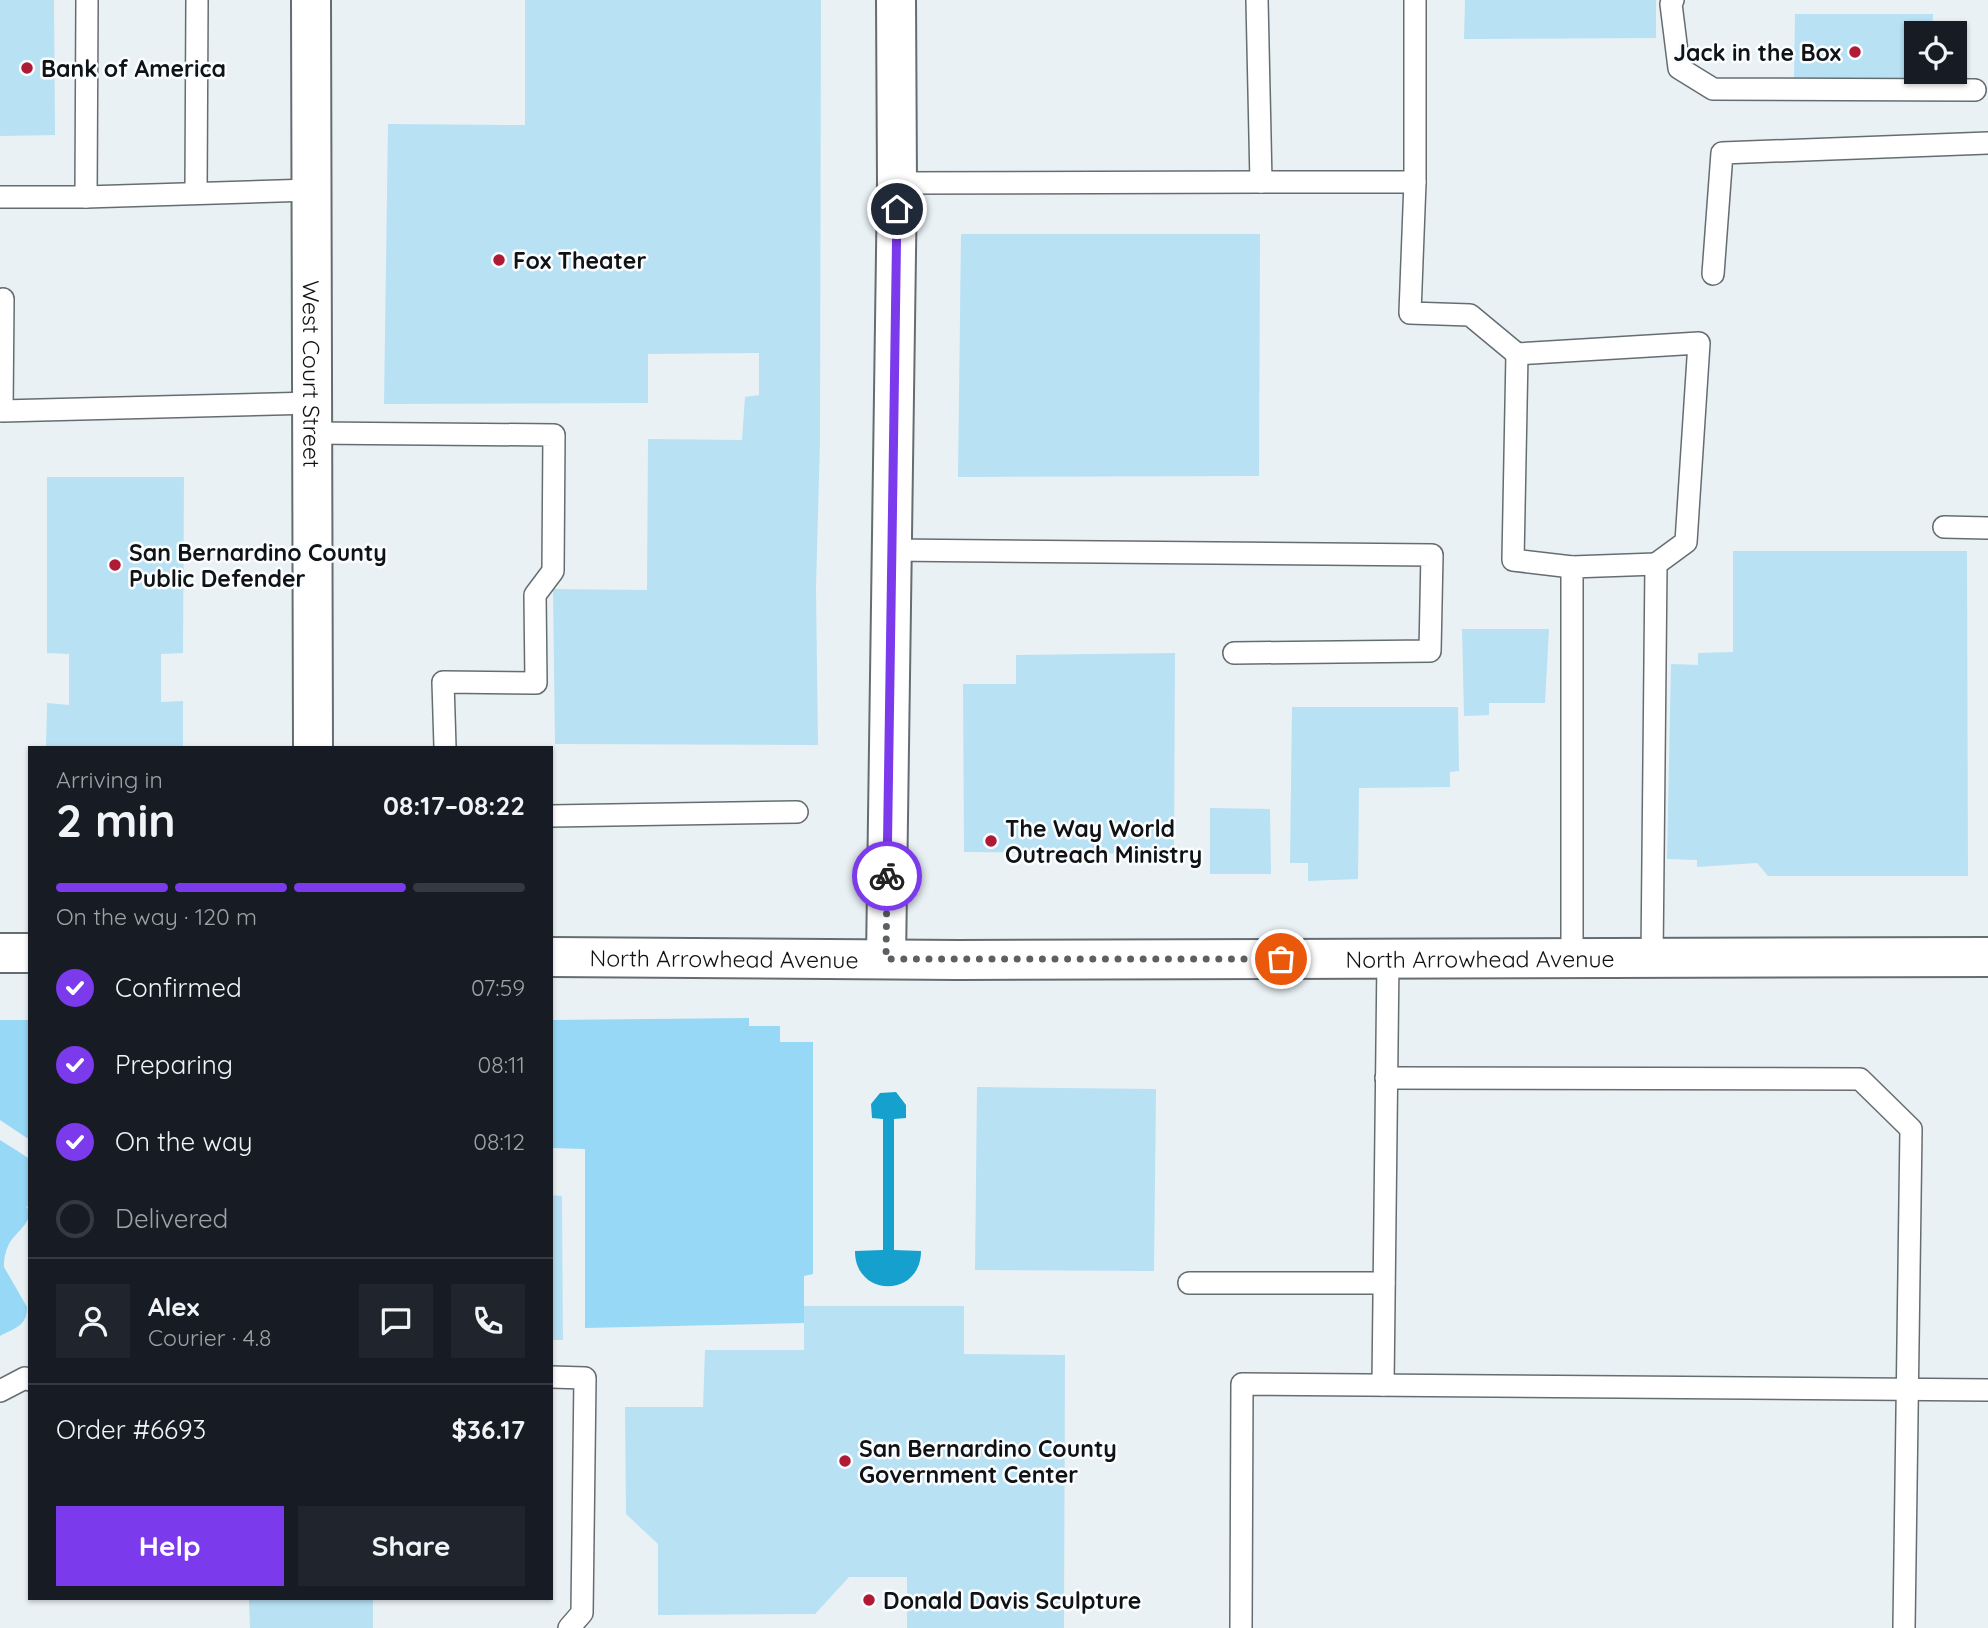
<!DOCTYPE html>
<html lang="en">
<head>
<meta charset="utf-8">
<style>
	body { margin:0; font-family:Quicksand,sans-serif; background:#20242c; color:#f1f3f6; height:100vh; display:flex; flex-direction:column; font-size:26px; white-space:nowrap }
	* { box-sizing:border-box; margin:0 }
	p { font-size:23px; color:#9ea1a6 }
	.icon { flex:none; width:38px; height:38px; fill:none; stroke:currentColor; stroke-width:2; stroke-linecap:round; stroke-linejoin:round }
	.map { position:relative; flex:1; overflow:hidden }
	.details { position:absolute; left:28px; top:746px; width:525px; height:854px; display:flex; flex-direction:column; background:#171b24; border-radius:0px; box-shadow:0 2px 5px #0004 }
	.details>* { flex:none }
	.fabs { position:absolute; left:1904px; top:21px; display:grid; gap:14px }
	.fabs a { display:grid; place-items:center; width:63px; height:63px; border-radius:0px; background:#171b24; box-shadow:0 2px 5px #0004; font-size:35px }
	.pin { position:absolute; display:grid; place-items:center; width:60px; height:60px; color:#fff; margin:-30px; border:4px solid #fff; border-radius:50%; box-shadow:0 2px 7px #0007 }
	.courier { position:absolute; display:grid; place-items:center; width:70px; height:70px; margin:-35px; border:5px solid #7c3aed; border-radius:50%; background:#fff; color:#222; box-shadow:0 2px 9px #0007 }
	.summary em { font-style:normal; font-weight:700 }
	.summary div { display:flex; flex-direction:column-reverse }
	.summary { display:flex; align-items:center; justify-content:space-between; height:119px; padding:0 28px }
	h1 { font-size:46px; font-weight:700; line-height:52px }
	.bar { display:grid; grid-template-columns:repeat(4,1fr); gap:10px 7px; align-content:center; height:84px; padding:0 28px }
	.bar i { height:9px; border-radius:5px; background:#363941 }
	.bar .current { background:#7c3aed }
	.bar p { grid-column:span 4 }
	.line { display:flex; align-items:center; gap:18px; padding:0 28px; border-top:2px solid #363941 }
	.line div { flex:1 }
	.round { display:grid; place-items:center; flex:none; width:74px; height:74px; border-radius:0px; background:#20242c }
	ol { padding:0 28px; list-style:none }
	li { display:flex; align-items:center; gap:21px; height:77px }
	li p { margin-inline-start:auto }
	li .icon { padding:7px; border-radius:50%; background:#7c3aed; color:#fff; stroke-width:4 }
	li:last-child { color:#9ea1a6 }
	li i { width:38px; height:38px; border:4px solid #363941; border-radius:50% }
	.action { display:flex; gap:14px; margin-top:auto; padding:14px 28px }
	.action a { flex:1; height:80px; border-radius:0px; background:#7c3aed; color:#fff; font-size:28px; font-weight:700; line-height:80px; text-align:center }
	.action a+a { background:#20242c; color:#f1f3f6 }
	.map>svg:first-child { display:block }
</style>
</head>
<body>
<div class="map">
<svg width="1988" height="1628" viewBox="0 0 1988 1628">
	<rect width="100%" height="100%" fill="#e9f1f5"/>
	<g fill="#97d8f6">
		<polygon points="749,1018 749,1026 780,1026 780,1042 813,1042 813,1274 804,1276 804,1323 585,1328 585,1149 551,1148 551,1020"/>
		<polygon points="0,1020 30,1020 30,1140 0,1120"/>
		<path d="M0,1140L30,1159V1207L26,1206C37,1220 15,1232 9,1244C5,1252 4,1259 4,1267L27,1307C27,1327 14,1328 0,1336Z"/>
	</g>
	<path fill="#16a0ce" d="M896,1092L906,1105V1118L894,1119V1250L921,1251C921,1298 855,1298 855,1251L883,1250V1119L872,1118L871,1104L880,1093Z"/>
	<g fill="#b8e1f4">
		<polygon points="0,0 54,0 55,135 0,136"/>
		<polygon points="525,0 821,0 820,440 816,588 818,745 555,744 553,589 647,590 648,439 742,440 745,397 759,395 759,353 648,354 648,403 384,404 388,124 525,125"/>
		<polygon points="1465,0 1656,0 1656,38 1464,39"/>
		<polygon points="1795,14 1933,14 1932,33 1916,33 1916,72 1932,72 1932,83 1794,81"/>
		<polygon points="961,234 1260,234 1259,476 958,477"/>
		<polygon points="47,477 184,477 183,653 161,654 161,702 183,701 183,747 46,747 47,703 69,705 69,654 47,653"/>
		<polygon points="1733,551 1967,551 1968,876 1768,876 1757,863 1697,867 1697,860 1667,859 1671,664 1698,665 1698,653 1733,652"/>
		<polygon points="1462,629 1549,629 1545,703 1489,703 1489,715 1464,716"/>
		<polygon points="1175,653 1174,854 964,852 963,684 1016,684 1016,655"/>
		<polygon points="1292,707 1458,707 1459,771 1450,772 1450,787 1359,788 1358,879 1308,881 1308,863 1290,863"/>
		<polygon points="1210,808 1270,809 1271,874 1210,874"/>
		<polygon points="977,1087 1156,1089 1154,1271 975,1270"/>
		<polygon points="551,1195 562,1196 563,1340 551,1340"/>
		<polygon points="804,1306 964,1306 964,1354 1065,1355 1064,1628 907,1628 907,1577 849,1577 815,1614 658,1615 658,1544 626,1514 625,1407 703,1407 705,1350 804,1350"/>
		<polygon points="249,1598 373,1598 373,1628 250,1628"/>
	</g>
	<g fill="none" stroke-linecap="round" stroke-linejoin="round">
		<g stroke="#666d71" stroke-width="24">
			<g id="service">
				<polyline points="87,0 86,197 311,190"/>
				<polyline points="1257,0 1261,182 1415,182"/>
				<polyline points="1415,0 1415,182 1410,313 1470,315 1517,354 1699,343 1686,542 1656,564 1652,958"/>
				<polyline points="1673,0 1671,4 1679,68 1713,89 1975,90"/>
				<polyline points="897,183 1261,182"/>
				<polyline points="196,192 197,0"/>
				<polyline points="0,197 86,197"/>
				<polyline points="1713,274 1722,153 1988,143"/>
				<polyline points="3,299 2,411 314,403"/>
				<polyline points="1517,354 1513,560 1572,567"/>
				<polyline points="314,433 554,435 553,571 535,595 536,683 443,682 445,747"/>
				<polyline points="1944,527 1988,528"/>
				<polyline points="891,550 1432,555 1430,651 1234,653"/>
				<polyline points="551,816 797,812"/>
				<polyline points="1572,958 1572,567 1656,564"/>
				<polyline points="1386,1078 1860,1079 1911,1129 1904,1628"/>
				<polyline points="1189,1283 1384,1283"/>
				<polyline points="551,1377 585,1378 582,1613 569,1628"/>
				<polyline points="1383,1385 1388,959"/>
				<polyline points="0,1391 25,1378 30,1380"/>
				<polyline points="1241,1628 1242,1384 1988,1390"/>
			</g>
		</g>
		<g stroke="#666d71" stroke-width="42">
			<g id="minor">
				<path id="s1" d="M311,0L313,747"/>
			</g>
		</g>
		<g stroke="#666d71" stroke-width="42">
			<g id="secondary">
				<polyline points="0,953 30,953"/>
				<path id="s2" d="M551,957L958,960L1988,957"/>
				<polyline points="886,959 897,183 896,0"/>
			</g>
		</g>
		<use href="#service" stroke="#fff" stroke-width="21"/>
		<use href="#minor" stroke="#fff" stroke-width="38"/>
		<use href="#secondary" stroke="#fff" stroke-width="38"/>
	</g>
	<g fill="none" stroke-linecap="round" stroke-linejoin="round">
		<polyline stroke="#5c6063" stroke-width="7" stroke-dasharray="0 12.6" points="887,876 886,959 1281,959"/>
		<polyline stroke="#7c3aed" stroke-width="9" points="887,876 897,209"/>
	</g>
	<g fill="#af1b35" stroke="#fafdff" stroke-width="2.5">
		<circle cx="1855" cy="52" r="7"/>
		<circle cx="27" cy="68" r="7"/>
		<circle cx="499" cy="260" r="7"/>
		<circle cx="115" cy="565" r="7"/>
		<circle cx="991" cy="841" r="7"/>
		<circle cx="845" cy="1461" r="7"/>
		<circle cx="869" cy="1600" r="7"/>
	</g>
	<g text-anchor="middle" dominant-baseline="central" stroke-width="5" stroke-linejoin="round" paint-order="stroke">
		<g font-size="23" font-weight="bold" fill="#101214" stroke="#fafdff" text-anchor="start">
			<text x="1841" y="52" text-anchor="end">Jack in the Box</text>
			<text x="41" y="68">Bank of America</text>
			<text x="513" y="260">Fox Theater</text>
			<text x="129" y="552">San Bernardino County<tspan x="129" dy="26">Public Defender</tspan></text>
			<text x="1005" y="828">The Way World<tspan x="1005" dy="26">Outreach Ministry</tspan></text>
			<text x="859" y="1448">San Bernardino County<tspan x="859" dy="26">Government Center</tspan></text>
			<text x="883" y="1600">Donald Davis Sculpture</text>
		</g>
		<g font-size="23" fill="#101214" stroke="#fafdff">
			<text stroke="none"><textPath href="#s1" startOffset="374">West Court Street</textPath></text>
			<text stroke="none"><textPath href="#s2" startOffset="929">North Arrowhead Avenue</textPath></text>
			<text stroke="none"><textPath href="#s2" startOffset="173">North Arrowhead Avenue</textPath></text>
		</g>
	</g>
</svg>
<div class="fabs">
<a><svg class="icon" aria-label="locate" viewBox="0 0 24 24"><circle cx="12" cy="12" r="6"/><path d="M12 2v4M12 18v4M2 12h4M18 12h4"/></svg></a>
</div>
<div class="pin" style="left:1281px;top:959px;background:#ea580c"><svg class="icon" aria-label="bag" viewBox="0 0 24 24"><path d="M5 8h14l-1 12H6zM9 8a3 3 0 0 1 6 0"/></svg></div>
<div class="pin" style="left:897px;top:209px;background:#1f2937"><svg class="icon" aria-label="home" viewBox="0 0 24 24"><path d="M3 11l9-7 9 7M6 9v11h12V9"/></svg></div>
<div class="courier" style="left:887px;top:876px"><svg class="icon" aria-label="bike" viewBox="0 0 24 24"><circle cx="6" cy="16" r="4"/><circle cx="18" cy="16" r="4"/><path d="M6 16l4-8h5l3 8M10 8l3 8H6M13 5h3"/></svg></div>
<section class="details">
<div class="summary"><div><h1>2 min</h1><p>Arriving in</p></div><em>08:17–08:22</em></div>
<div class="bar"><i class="current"></i><i class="current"></i><i class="current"></i><i></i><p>On the way · 120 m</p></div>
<ol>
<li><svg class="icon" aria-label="check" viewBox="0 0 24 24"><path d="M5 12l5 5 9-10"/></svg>Confirmed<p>07:59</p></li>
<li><svg class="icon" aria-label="check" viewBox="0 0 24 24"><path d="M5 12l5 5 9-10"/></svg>Preparing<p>08:11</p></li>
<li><svg class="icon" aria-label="check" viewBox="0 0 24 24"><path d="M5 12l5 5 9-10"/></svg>On the way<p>08:12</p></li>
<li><i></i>Delivered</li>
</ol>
<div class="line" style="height:126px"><a class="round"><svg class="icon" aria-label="person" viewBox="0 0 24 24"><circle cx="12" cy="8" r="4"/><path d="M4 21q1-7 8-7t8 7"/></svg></a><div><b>Alex</b><p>Courier · 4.8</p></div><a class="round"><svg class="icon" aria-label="chat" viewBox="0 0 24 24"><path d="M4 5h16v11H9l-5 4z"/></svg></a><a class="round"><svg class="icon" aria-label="phone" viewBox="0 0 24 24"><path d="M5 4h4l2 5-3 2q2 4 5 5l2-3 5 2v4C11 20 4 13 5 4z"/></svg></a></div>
<div class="line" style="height:91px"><div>Order #6693</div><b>$36.17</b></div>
<div class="action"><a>Help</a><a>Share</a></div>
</section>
</div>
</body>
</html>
